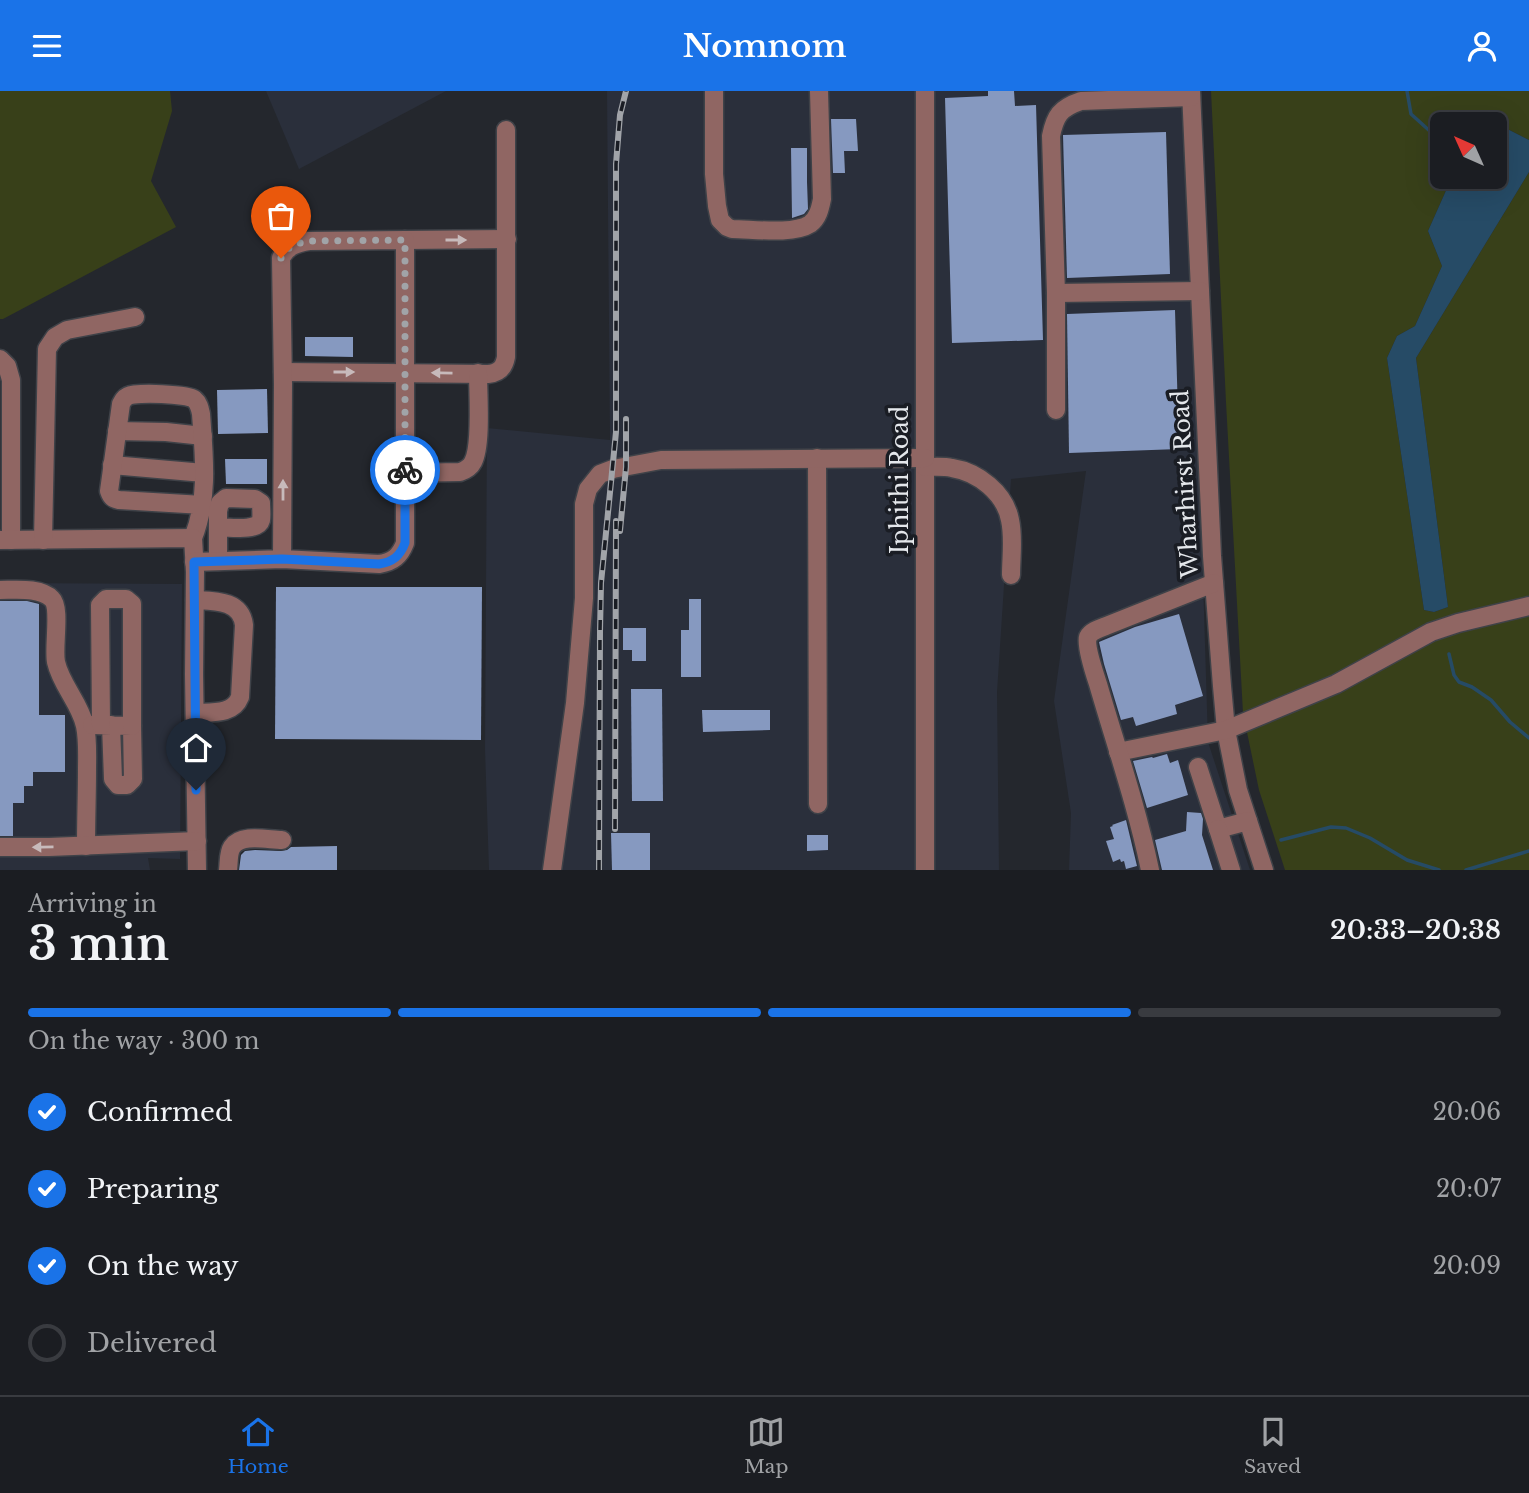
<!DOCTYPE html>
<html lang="en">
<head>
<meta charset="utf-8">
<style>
	body { margin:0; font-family:"Libre Baskerville",serif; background:#24262a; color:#f1f3f6; height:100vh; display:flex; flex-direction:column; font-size:26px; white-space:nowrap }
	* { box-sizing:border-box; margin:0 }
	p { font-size:23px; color:#a0a2a5 }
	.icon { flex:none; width:38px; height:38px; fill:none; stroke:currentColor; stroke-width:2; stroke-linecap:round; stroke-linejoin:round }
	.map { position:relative; height:779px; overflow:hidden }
	.drawer { display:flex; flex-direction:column; background:#1b1d22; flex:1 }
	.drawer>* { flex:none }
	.needle { width:46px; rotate:315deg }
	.tools { position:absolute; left:1430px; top:21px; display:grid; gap:14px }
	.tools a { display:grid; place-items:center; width:77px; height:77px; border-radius:10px; background:#1b1d22; box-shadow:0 7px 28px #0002,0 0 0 2px #393b40; font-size:35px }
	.pin { position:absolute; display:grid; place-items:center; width:60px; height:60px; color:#fff; margin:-72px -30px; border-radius:50% 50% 50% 0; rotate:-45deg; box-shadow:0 0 7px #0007 }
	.pin .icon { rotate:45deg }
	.courier { position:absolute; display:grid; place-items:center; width:70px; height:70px; margin:-35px; border:5px solid #1a73e8; border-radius:50%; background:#fff; color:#222; box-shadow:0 2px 9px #0007 }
	.head em { font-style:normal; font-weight:600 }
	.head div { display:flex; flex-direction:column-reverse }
	.head { display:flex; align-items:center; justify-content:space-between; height:119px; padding:0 28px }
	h1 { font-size:46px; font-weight:600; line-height:52px }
	.bar { display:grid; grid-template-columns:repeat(4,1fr); gap:10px 7px; align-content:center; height:84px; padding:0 28px }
	.bar i { height:9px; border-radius:5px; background:#393b40 }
	.bar .on { background:#1a73e8 }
	.bar p { grid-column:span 4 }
	ol { padding:0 28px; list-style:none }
	li { display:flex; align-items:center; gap:21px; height:77px }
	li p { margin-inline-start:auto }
	li .icon { padding:7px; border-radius:50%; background:#1a73e8; color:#fff; stroke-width:4 }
	li:last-child { color:#a0a2a5 }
	li i { width:38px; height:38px; border:4px solid #393b40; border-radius:50% }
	header { display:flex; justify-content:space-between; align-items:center; height:91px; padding:0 28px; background:#1a73e8; color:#fff; font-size:32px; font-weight:600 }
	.dock { display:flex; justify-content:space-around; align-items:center; height:98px; border-top:2px solid #393b40; background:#1b1d22; font-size:19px; color:#a0a2a5 }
	.dock a { display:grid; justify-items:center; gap:4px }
	.dock .on { color:#1a73e8 }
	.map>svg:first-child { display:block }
</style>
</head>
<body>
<header><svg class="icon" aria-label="menu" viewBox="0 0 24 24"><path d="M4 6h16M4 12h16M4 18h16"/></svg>Nomnom<svg class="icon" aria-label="person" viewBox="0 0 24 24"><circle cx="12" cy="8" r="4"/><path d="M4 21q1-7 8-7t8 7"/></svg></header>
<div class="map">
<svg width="1529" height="779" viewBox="0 0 1529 779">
	<rect width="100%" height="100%" fill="#24272d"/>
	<g fill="#2a2f3b">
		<polygon points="266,0 446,0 299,78"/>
		<polygon points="607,0 1188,0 1208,651 1250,779 1069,779 1071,722 1054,610 1086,380 1011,388 997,601 999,779 489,779 485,658 487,337 610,349"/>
		<polygon points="0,492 182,493 180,768 148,767 150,779 0,779"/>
	</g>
	<g fill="#384019">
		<polygon points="0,0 170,0 172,20 151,90 176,136 3,228 0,228"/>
		<polygon points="1211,0 1529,0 1529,49 1480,24 1476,33 1442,33 1442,86 1452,86 1428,140 1442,175 1415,235 1397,245 1387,267 1424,519 1434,521 1448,516 1416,267 1529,81 1529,779 1285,779 1259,699 1243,622 1226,311"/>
	</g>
	<polygon fill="#264b66" points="1480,24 1529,49 1529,81 1416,267 1448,516 1434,521 1424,519 1387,267 1397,245 1415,235 1442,175 1428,140 1452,86 1494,86 1494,33 1476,33"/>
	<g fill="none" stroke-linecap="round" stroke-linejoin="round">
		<g stroke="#264b66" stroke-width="3.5">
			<polyline points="1407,0 1411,23 1432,42 1442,55"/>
			<polyline points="1449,563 1454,584 1459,591 1472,596 1491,609 1510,631 1529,647"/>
			<polyline points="1281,749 1331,736 1346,737 1370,747 1407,769 1439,779"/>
			<polyline points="1466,779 1529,760"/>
		</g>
	</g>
	<g fill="#8699c0">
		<polygon points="988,0 1014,0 1015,15 1036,14 1043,249 952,252 945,7 988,5"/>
		<polygon points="831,28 856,28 858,60 844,60 845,82 833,82"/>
		<polygon points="1166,41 1170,183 1067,187 1063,44"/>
		<polygon points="791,57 807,57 807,91 808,118 804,123 792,127"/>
		<polygon points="1175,219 1179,358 1069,362 1067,223"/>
		<polygon points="305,246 353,246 353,266 305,265"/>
		<polygon points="267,298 268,342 218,343 217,299"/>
		<polygon points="225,368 267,368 267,393 226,393"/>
		<polygon points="276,496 482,496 481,649 275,648"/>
		<polygon points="689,508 701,508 701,586 681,586 681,539 689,539"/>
		<polygon points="0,510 27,510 39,513 39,624 65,624 65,681 33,681 33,695 24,695 24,712 13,712 13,745 0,745"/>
		<polygon points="1179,523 1203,605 1175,614 1177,623 1136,635 1133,626 1121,629 1104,573 1099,551 1135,536"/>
		<polygon points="623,537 646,537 646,570 632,570 632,559 623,559"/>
		<polygon points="631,598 662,598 663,710 632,710"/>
		<polygon points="702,619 770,619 770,639 703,641"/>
		<polygon points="1167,663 1170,672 1178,669 1188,704 1147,717 1133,670 1152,666 1153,667"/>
		<polygon points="1187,721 1201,722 1203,728 1202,744 1213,779 1162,779 1155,749 1186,740"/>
		<polygon points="1126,729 1137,775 1126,778 1124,770 1121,771 1120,768 1113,771 1106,750 1114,748 1110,736 1113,735 1112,734"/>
		<polygon points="611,742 650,742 650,779 612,779"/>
		<polygon points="807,744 828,744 828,759 807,760"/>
		<polygon points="337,755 337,779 239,779 241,764 245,760 255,759 281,760 287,759 291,756"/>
	</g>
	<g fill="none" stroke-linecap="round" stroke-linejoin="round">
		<g stroke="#3f4248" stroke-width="21">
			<g id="minor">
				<path d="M714,0V83L717,115L720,129L727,136L732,138C752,138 793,144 810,133C818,127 820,118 822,108L819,0"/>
				<polyline points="925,0 925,779"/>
				<polyline points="1191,0 1212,465 1222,595 1226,639 1238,699 1264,779"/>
				<polyline points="405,149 507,148"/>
				<polyline points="1056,202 1200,200"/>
				<polyline points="0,268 7,275 11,289 11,449"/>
				<path d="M283,281L488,283C499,282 504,277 506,266V39"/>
				<path d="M1056,319V202L1051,45C1055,25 1060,17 1081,10L1191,6"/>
				<polyline points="117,340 166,341 203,345"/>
				<polyline points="817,367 818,713"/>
				<polyline points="112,374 204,382"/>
				<path d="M925,376C934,376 943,375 952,377C978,381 1005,402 1010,429C1014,447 1011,466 1011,484"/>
				<path d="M405,382L460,381C466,379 470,377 473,371C482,354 478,303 478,282"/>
				<path d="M193,447C209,407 204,364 201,323C200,318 199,312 194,308C188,303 136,301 128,305C124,307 123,309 121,313L109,400C111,406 113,408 119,409L203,414"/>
				<polyline points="0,449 193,447 195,481 194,583 197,779"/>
				<polyline points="43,449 47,258 55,246 67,239 135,226"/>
				<path d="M218,470V420L220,412L226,407L255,408L261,412C261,417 262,424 261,429C258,441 228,436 218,436"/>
				<path d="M194,471L282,468L379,473C393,471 400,465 405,452V149L309,150C297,152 287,155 281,167L283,293L282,468"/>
				<path d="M0,499C15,499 41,496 52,508C61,517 53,556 56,571C61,594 80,612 85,635C88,649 87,665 87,679C87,704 86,729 86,755"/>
				<path d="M195,509C215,510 241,509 244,534L240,606C233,624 212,621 195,622"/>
				<polyline points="92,634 132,635 133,688 127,694 118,694 113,688 111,634"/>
				<polyline points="101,634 100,514 106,508 126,508 132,513 132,635"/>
				<polyline points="1118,661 1226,639 1336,593 1431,541 1458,532 1529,515"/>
				<polyline points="1198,676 1218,738 1248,730"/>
				<polyline points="1218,738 1231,779"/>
				<polyline points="0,756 49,756 197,750"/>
				<path d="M228,779C229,772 228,762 232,756C241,742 268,749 282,749"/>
				<polyline points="552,779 575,612 584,507 584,413 588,398 600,383 613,378 661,369 925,367"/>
				<path d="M1150,779C1137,716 1116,655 1098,593C1095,584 1085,554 1088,546C1091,540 1101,537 1106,535L1214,492"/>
			</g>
		</g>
		<use href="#minor" stroke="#906663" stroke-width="18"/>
		<g stroke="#a1a4a9" stroke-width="6">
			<g id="rail">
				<polyline points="620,440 626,376 626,328"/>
				<polyline points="615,738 616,430"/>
				<polyline points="599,779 600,540 601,492 616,341 616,73 620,24 626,0"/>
			</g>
		</g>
		<use href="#rail" stroke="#1a1d24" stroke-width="3.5" stroke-dasharray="10" stroke-linecap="butt"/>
	</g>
	<defs><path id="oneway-solid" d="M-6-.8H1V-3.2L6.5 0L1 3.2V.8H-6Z" transform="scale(1.75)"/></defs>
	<g fill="#c7babb">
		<use href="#oneway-solid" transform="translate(456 149)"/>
		<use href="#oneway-solid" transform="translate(344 281)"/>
		<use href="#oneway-solid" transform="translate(442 282) rotate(-179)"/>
		<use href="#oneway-solid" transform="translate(283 399) rotate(-90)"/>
		<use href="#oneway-solid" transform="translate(43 756) rotate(179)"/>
	</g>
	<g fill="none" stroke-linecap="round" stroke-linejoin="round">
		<path stroke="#a1a4a8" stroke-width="7" stroke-dasharray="0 12.6" d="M281,167C287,155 297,152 309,150L405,149V379"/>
		<path stroke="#1a73e8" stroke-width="9" d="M196,699L194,471L282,468L379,473C393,471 400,465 405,452V379"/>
	</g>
	<g text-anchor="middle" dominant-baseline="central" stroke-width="7" stroke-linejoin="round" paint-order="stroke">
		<g font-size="23" fill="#e4e7eb" stroke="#1a1d24">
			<text transform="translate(900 389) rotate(-90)">Iphithi Road</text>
			<text transform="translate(1185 393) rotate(-93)">Wharhirst Road</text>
		</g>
	</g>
</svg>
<div class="tools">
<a><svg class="needle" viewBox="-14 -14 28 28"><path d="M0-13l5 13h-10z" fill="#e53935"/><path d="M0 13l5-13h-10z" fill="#a0a2a5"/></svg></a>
</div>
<div class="pin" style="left:281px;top:167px;background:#ea580c"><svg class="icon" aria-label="bag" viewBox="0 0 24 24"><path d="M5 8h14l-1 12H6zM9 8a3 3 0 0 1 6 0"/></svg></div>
<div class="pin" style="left:196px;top:699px;background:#1f2937"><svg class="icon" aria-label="home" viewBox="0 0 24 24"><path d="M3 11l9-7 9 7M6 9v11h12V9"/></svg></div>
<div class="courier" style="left:405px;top:379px"><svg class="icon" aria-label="bike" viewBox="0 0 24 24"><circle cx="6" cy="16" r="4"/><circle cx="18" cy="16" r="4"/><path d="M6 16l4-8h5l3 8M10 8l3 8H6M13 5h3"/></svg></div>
</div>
<section class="drawer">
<div class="head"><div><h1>3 min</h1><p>Arriving in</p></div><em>20:33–20:38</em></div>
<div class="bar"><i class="on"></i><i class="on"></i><i class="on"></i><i></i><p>On the way · 300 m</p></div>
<ol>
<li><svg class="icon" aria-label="check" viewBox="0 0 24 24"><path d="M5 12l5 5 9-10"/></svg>Confirmed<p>20:06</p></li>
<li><svg class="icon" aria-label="check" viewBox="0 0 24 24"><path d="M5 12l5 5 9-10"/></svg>Preparing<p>20:07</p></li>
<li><svg class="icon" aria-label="check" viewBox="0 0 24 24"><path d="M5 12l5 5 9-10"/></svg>On the way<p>20:09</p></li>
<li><i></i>Delivered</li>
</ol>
</section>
<nav class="dock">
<a class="on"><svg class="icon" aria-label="home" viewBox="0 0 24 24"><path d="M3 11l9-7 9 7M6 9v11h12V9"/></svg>Home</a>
<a><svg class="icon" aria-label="map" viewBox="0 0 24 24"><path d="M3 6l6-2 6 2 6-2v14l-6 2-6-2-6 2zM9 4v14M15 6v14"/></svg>Map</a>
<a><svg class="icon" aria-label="saved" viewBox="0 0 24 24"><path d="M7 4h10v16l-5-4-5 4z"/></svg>Saved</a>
</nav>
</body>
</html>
